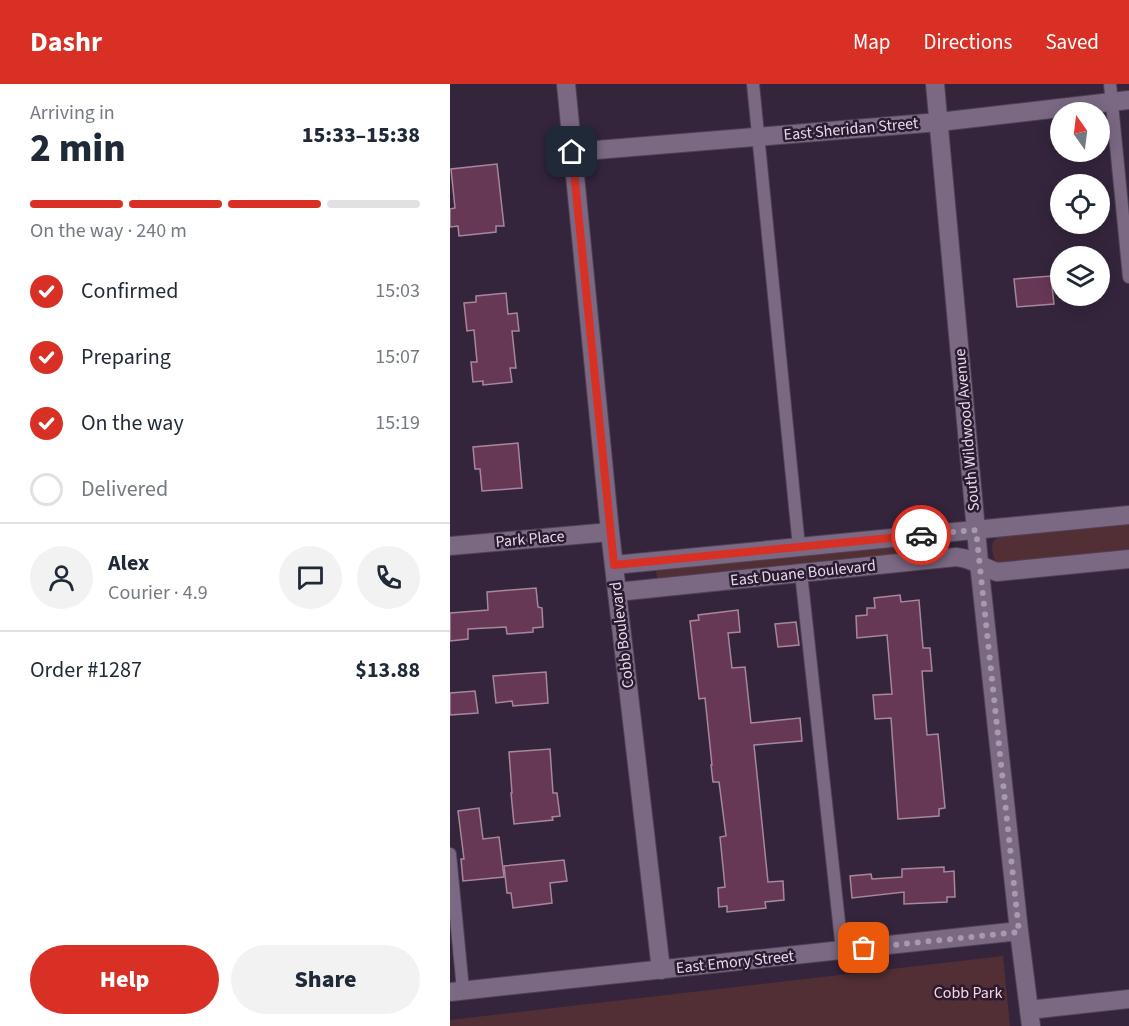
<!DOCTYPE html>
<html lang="en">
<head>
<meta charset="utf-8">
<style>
	body { margin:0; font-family:"Source Sans 3",sans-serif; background:#f2f2f3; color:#1f2937; height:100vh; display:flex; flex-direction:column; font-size:22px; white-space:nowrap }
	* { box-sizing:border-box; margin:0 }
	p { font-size:20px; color:#747a83 }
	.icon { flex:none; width:33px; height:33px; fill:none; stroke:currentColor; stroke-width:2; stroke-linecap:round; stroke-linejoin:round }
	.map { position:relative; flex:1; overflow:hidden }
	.drawer { display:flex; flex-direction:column; background:#fff; width:450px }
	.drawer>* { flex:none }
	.needle { width:39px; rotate:346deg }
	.fabs { position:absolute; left:600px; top:18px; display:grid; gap:12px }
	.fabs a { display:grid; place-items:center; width:60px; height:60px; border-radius:50%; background:#fff; box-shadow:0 3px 15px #0003; font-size:30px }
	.pin { position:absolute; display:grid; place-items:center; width:51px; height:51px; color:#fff; margin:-26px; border-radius:12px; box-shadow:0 3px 9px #0006 }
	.courier { position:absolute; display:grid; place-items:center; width:60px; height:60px; margin:-30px; border:4px solid #d93025; border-radius:50%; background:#fff; color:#222; box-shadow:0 2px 8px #0007 }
	.summary em { font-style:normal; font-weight:800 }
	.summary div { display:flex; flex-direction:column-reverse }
	.summary { display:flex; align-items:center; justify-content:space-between; height:102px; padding:0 30px }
	h1 { font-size:39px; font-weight:800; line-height:45px }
	.bar { display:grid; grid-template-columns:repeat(4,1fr); gap:9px 6px; align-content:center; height:72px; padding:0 30px }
	.bar i { height:8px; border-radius:4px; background:#e0e1e3 }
	.bar .selected { background:#d93025 }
	.bar p { grid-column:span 4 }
	.line { display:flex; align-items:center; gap:15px; padding:0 30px; border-top:2px solid #e0e1e3 }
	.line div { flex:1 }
	.round { display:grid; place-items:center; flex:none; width:63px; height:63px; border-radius:32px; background:#f2f2f3 }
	ol { padding:0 30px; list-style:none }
	li { display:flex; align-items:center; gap:18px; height:66px }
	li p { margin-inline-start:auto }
	li .icon { padding:6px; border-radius:50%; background:#d93025; color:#fff; stroke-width:4 }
	li:last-child { color:#747a83 }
	li i { width:33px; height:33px; border:3px solid #e0e1e3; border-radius:50% }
	.button { display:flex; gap:12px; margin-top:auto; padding:12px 30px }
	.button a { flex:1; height:69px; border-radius:36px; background:#d93025; color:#fff; font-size:24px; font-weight:800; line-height:69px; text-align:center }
	.button a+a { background:#f2f2f3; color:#1f2937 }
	header { display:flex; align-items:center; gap:36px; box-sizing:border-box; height:84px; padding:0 30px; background:#d93025; color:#fff }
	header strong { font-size:28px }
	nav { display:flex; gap:33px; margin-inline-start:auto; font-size:21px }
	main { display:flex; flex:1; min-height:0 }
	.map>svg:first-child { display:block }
</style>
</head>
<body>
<header>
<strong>Dashr</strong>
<nav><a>Map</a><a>Directions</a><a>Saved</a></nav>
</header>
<main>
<section class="drawer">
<div class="summary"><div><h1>2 min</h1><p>Arriving in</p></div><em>15:33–15:38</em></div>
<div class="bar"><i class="selected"></i><i class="selected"></i><i class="selected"></i><i></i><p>On the way · 240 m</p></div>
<ol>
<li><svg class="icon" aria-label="check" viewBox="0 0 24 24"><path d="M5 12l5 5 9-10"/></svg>Confirmed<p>15:03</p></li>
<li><svg class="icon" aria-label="check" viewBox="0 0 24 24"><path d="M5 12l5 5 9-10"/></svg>Preparing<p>15:07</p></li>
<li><svg class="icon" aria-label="check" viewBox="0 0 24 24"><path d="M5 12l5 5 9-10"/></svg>On the way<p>15:19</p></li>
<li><i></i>Delivered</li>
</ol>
<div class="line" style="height:108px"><a class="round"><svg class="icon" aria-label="person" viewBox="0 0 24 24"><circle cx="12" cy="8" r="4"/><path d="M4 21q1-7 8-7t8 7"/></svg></a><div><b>Alex</b><p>Courier · 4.9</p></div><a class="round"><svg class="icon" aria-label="chat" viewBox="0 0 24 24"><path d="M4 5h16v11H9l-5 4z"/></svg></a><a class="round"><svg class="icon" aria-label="phone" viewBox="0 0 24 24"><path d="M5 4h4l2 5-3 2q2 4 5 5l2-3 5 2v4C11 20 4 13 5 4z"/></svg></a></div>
<div class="line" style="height:78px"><div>Order #1287</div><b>$13.88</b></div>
<div class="button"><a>Help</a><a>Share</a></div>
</section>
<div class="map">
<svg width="679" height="942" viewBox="0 0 679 942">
	<rect width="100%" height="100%" fill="#34253c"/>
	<g fill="#522f34">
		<path d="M679,440V467L549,480L546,479C542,470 539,458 548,453Z"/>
		<polygon points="495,457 497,467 207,496 206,485"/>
		<polygon points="553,872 560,942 0,942 0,936"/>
	</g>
	<g fill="#673856" stroke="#a7879a" stroke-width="1.5">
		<polygon points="47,80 54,142 46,142 46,148 9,152 8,142 0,143 0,125 5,124 1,85"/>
		<polygon points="601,192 604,220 567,223 564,195"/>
		<polygon points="56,209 58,230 67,229 69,247 62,247 66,284 60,284 62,298 33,301 33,297 23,298 21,278 27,278 24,246 17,247 14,219 26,218 26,212"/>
		<polygon points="68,359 72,404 32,407 30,385 25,385 23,363"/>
		<polygon points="86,504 88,523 92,524 93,543 83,544 83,548 57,550 56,543 18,545 18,555 0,557 0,529 38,526 37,508"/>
		<polygon points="450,511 451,518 469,516 473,564 480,564 482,587 472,587 477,651 488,650 495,724 489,725 489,732 448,735 441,634 425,635 423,611 442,610 437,551 407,554 406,532 417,531 417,524 425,524 424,514"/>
		<polygon points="288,526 290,548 278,549 282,584 295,583 301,639 350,634 352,657 304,661 318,798 333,797 334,816 315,818 316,824 277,828 277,822 269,823 268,804 275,803 270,753 276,752 269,698 263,698 261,681 262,681 255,614 249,615 240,537 249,536 248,531"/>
		<polygon points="346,538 349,561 328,563 325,540"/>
		<polygon points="96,588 98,619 63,622 62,617 46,619 43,592"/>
		<polygon points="25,607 28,629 0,631 0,609"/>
		<polygon points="100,665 103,709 107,709 110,732 102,733 103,736 64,740 61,709 62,709 59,668"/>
		<polygon points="29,724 33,755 49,753 54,793 13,797 11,775 14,775 8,727"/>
		<polygon points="114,776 117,797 100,799 102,819 63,824 61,809 57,809 54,782"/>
		<polygon points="494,783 494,788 504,787 505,813 497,813 497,818 454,820 454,808 402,814 400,792 421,790 422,795 452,793 452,785"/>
	</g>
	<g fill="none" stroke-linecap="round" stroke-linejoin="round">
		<g stroke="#504256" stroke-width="14">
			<g id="lane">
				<polyline points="303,0 349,463"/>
				<polyline points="660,0 679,193"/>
				<polyline points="351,489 392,866"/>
				<polyline points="0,770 13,906"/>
			</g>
		</g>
		<g stroke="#504256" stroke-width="20">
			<g id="street">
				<polyline points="116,0 160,448 211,886"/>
				<polyline points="485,0 529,479 569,847 581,942"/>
				<polyline points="122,68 489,38 679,16"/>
				<polyline points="0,462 160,448"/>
				<polyline points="164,481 679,431"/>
				<path d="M167,508L506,473C526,475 530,483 547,488L679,475"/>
				<polyline points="0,908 569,847"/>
				<polyline points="579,926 679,915"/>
			</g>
		</g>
		<use href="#lane" stroke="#7b6984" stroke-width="12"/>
		<use href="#street" stroke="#7b6984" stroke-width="18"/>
	</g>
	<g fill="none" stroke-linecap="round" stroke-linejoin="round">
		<polyline stroke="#a69bac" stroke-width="6" stroke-dasharray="0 10.8" points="414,864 569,848 526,446 471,451"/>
		<polyline stroke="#d93025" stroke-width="8" points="122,68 164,481 471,451"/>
	</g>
	<g text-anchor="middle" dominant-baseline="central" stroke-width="5" stroke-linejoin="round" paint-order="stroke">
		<g font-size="16" fill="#e4dae9" stroke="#2a1b31">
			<text transform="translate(401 45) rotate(-5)">East Sheridan Street</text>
			<text transform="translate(517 346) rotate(-95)">South Wildwood Avenue</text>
			<text transform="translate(80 455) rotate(-5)">Park Place</text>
			<text transform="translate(353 489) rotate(-6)">East Duane Boulevard</text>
			<text transform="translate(172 551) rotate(-97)">Cobb Boulevard</text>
			<text transform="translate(285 878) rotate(-6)">East Emory Street</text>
		</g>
		<g font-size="16" fill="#fcd5d9" stroke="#2a1b31">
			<text x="518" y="909">Cobb Park</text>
		</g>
	</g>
</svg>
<div class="fabs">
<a><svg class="needle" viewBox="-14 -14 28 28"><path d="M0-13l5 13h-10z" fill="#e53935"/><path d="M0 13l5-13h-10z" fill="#747a83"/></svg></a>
<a><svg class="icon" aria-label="locate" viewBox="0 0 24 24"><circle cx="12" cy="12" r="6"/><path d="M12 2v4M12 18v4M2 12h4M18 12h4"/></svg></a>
<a><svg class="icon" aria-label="layers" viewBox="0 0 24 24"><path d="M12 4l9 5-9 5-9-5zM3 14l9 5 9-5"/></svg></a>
</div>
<div class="pin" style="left:414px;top:864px;background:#ea580c"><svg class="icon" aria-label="bag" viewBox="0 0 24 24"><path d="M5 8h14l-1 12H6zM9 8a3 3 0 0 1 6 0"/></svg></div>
<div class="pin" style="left:122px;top:68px;background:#1f2937"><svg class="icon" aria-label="home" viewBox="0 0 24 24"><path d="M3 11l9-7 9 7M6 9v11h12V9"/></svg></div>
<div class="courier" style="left:471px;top:451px"><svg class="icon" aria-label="car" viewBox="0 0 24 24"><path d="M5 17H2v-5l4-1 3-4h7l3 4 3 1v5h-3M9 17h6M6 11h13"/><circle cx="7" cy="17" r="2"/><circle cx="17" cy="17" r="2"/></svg></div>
</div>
</main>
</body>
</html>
